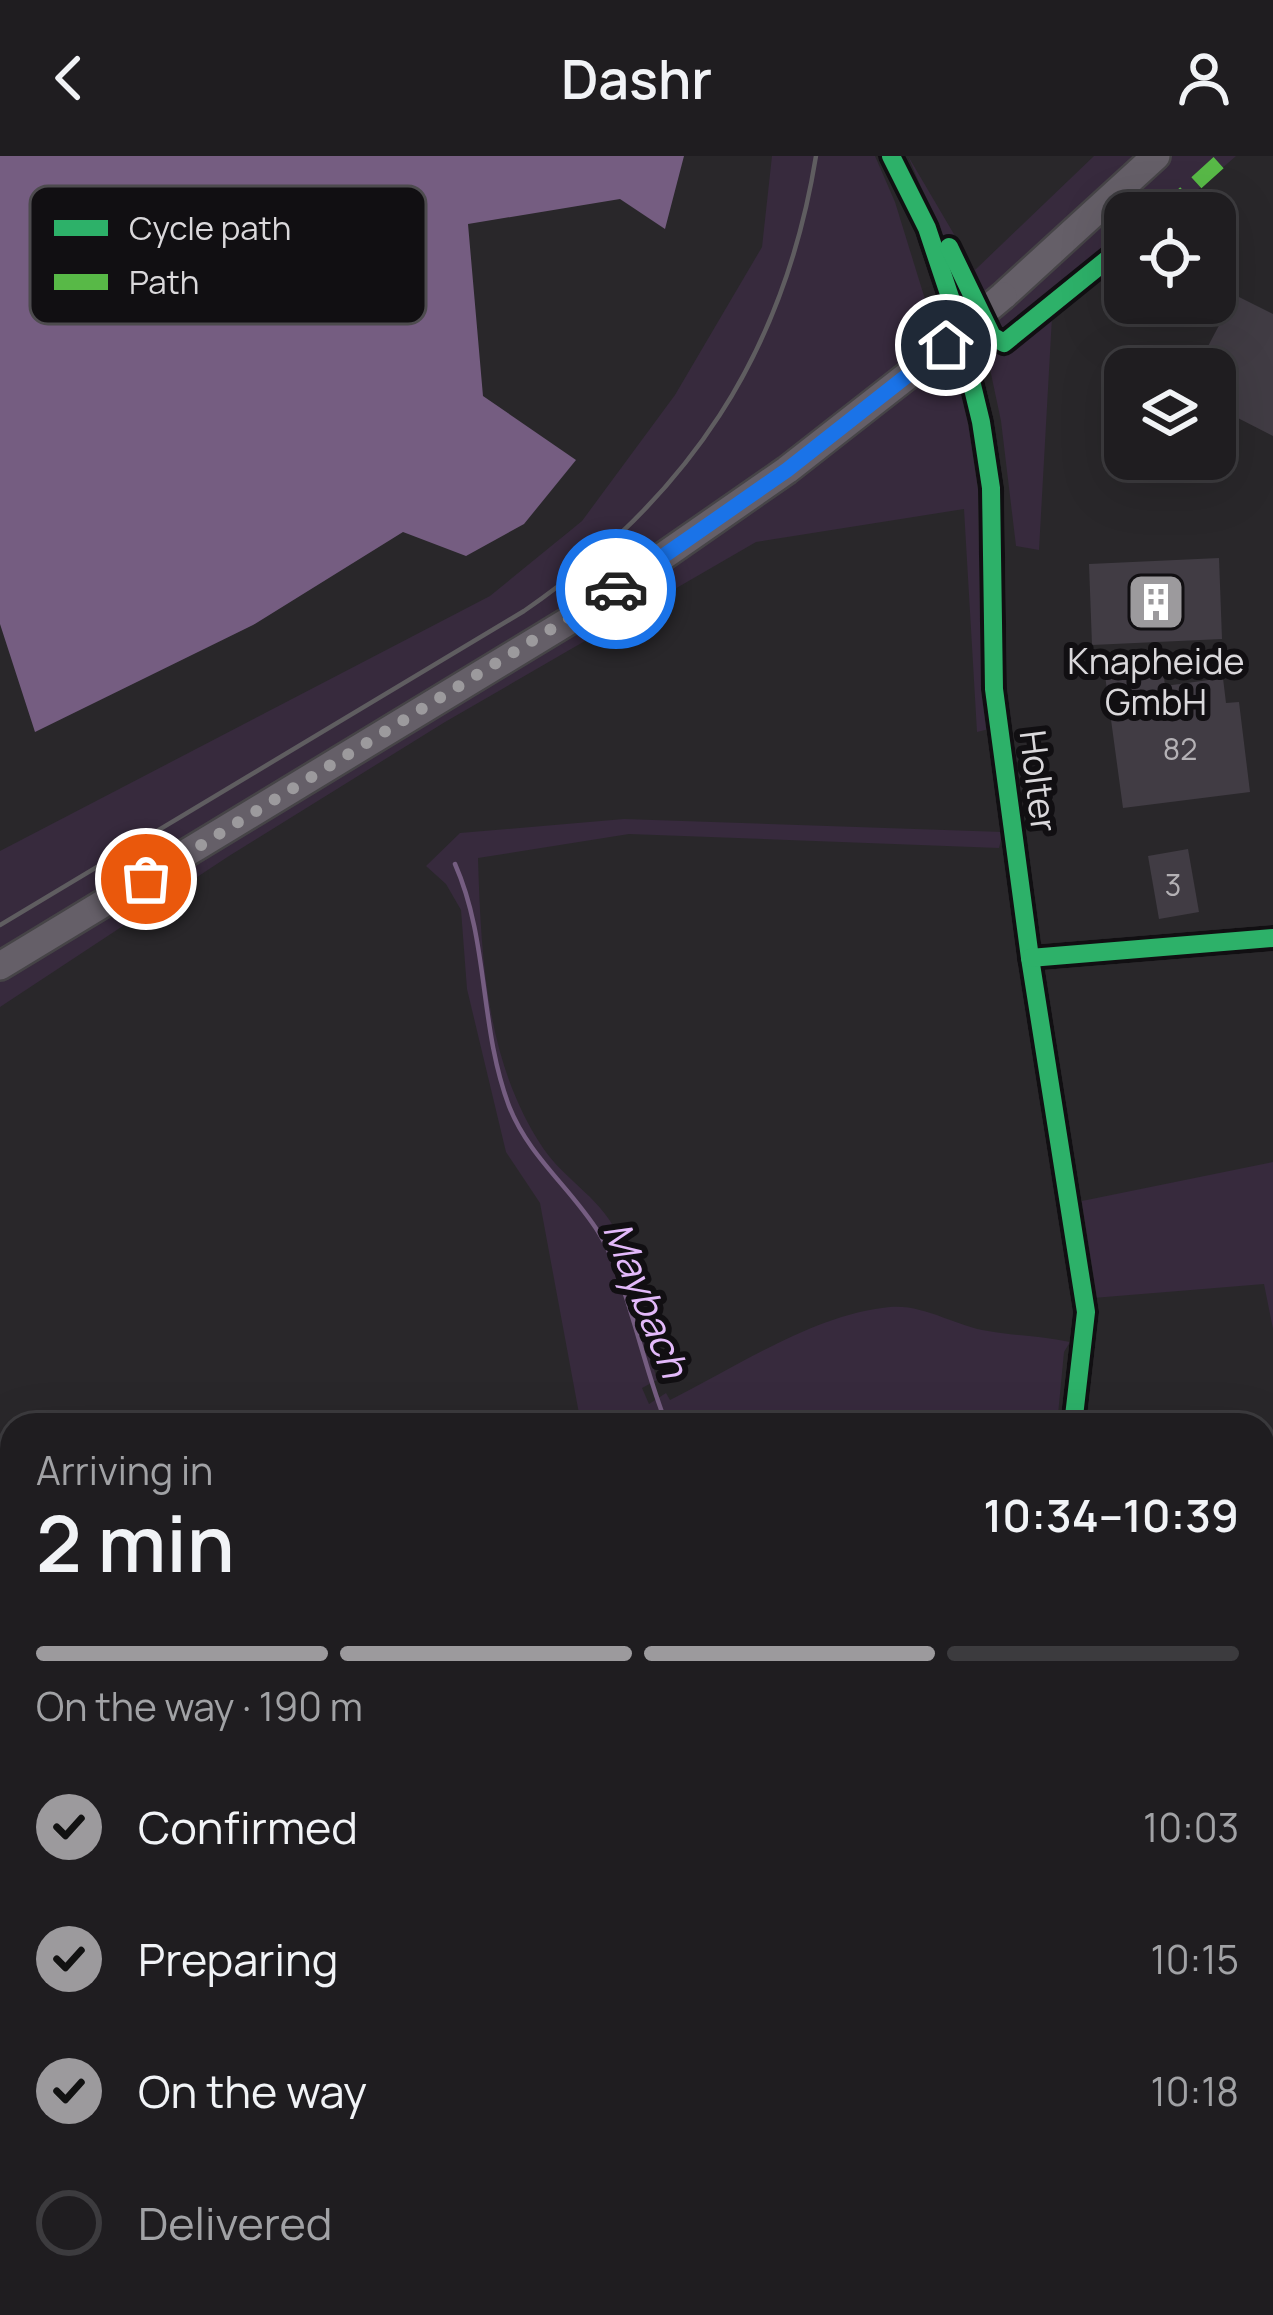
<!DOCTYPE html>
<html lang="en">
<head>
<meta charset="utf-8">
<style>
	body { margin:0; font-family:Manrope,sans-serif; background:#2c2a2d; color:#f1f3f6; height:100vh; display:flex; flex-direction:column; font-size:45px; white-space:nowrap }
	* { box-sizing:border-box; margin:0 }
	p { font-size:39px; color:#a1a2a5 }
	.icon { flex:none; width:66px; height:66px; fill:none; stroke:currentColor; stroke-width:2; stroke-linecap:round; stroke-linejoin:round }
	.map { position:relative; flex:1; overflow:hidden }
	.side { position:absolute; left:0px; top:1257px; width:1275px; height:903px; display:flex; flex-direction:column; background:#1f1d20; border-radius:36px 36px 0 0; box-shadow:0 12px 48px #0002,0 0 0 3px #3c3b3e }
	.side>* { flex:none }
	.controls { position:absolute; left:1104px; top:36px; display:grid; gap:24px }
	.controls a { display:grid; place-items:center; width:132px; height:132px; border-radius:24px; background:#1f1d20; box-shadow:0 12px 48px #0002,0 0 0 3px #3c3b3e; font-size:60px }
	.pin { position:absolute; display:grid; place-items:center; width:102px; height:102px; color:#fff; margin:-51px; border:6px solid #fff; border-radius:50%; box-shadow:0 3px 12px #0007 }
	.courier { position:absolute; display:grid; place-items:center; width:120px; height:120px; margin:-60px; border:9px solid #1a73e8; border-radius:50%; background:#fff; color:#222; box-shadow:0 3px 15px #0007 }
	.headline em { font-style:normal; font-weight:600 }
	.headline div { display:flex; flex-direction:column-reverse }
	.headline { display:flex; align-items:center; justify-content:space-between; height:204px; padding:0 36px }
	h1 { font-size:78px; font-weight:600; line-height:90px }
	.bar { display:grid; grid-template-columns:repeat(4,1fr); gap:18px 12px; align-content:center; height:144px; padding:0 36px }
	.bar i { height:15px; border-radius:9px; background:#3c3b3e }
	.bar .selected { background:#9c9a9d }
	.bar p { grid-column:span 4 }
	ol { padding:0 36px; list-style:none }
	li { display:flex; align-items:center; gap:36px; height:132px }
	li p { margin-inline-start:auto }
	li .icon { padding:12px; border-radius:50%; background:#9c9a9d; color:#111; stroke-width:4 }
	li:last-child { color:#a1a2a5 }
	li i { width:66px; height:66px; border:6px solid #3c3b3e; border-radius:50% }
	header { display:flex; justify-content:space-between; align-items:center; height:156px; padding:0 36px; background:#1f1d20; font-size:54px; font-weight:600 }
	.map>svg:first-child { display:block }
</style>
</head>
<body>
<header><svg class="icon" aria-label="back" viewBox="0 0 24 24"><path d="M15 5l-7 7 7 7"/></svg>Dashr<svg class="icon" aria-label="person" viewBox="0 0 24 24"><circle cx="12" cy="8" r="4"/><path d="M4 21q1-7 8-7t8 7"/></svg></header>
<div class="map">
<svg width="1273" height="2159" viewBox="0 0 1273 2159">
	<rect width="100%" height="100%" fill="#29272a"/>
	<g fill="#372a3d">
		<polygon points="772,0 875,0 895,46 945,208 959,201 977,284 988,371 993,572 977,576 964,353 756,386 445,566 229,700 0,851 0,695 490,440 582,365 675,239 762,91"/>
		<polygon points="908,0 975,114 1094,0 1236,0 1171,57 1125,57 1125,97 1052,161 1039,394 1016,390 1001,265 983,180"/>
		<path d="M624,663L1003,676L999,692L629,678L478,702C481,801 486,907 543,992C565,1025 606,1045 619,1083C634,1124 644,1180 657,1224L642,1232L649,1248L666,1237L670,1244C737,1211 814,1158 890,1151C924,1148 955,1170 988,1175C1015,1180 1042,1180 1070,1186L1064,1196L1057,1269H559L580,1263L540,1047L506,996L467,833L461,754L446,728L426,710L460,677Z"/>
		<polygon points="1273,1006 1273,1173 1264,1128 1093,1142 1077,1046"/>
		<polygon points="12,1338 12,1555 0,1557 0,1340"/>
		<polygon points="1273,1634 1273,1772 1266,1773 1263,1637"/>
	</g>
	<polygon fill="#755d81" points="0,0 684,0 665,73 620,43 468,68 483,240 576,304 524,368 466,400 403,376 253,469 35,576 0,468"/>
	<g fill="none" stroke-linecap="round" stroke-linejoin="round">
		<g stroke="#755d81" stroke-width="4.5">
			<path d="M455,708C489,785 479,870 509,950C529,1001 571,1032 599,1077C627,1122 644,1215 667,1269"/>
			<polyline points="0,2029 12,2026"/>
			<polyline points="889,2148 891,2159"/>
		</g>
	</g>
	<g fill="#413c44">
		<polygon points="1235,139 1273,158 1273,280 1232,259 1215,293 1215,213 1196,213"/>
		<polygon points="1219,402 1222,483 1092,489 1089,408"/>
		<polygon points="1162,504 1165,530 1223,522 1226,547 1239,546 1250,636 1123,652 1104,512"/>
		<polygon points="1188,693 1199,756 1159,763 1148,700"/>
	</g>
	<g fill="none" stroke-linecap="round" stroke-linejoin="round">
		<g stroke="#464447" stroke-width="26">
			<g id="minor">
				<polyline points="891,0 927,72 953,150 981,266 991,332 994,533 1030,802 1086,1156 1073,1269"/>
				<polyline points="1030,802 1273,782"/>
				<polyline points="1263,1469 1273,1467"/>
				<polyline points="0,1884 7,1900 12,1942"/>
				<polyline points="107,2148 109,2159"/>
				<polyline points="1161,2148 1164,2159"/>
			</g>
		</g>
		<g stroke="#464447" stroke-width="32">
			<g id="major">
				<polyline points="1003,140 1156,0"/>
				<polyline points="0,810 577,460 787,314 916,213"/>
			</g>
		</g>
		<use href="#minor" stroke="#626163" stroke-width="21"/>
		<use href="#major" stroke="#655f68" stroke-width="27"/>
		<path stroke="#5f5d60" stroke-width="4.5" d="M0,769L524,455C688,342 784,198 816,0"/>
		<g stroke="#464447" stroke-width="32" stroke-linecap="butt">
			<polyline id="major-bridge" points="916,213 1003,140"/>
		</g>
		<use href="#major-bridge" stroke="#655f68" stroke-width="27"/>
		<polyline stroke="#58b947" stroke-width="15" stroke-dasharray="30 15" stroke-linecap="butt" points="1163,57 1226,0"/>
		<g stroke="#110f12" stroke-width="26">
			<g id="cycleway">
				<polyline points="891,0 927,72 953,150 981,266 991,332 994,533 1030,802 1086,1156 1073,1269"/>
				<polyline points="949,91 992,180 1004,187 1125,89"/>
				<polyline points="1030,802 1273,782"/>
			</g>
		</g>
		<use href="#cycleway" stroke="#2db169" stroke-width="18"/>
	</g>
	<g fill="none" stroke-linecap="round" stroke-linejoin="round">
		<polyline stroke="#9c9a9d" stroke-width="12" stroke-dasharray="0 21.6" points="146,723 616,433"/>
		<polyline stroke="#1a73e8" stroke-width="15" points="616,433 787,314 946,189"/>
	</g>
	<defs>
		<g id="building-square" transform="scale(3)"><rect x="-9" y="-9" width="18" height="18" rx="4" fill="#9c9a9d" stroke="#110f12"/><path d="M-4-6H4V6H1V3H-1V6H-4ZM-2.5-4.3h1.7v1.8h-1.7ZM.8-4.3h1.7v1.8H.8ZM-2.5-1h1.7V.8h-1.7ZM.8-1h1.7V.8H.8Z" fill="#fff"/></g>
	</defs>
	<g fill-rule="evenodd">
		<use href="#building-square" x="1156" y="446"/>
	</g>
	<g text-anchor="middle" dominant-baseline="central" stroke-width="12" stroke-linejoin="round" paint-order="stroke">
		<g font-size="30" fill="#b4b1b5">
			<text x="1180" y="592">82</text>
			<text x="1173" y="728">3</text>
		</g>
		<g font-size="36" fill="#dad8db" stroke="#110f12">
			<text x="1156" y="504">Knapheide<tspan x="1156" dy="41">GmbH</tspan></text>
		</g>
		<g font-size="36" fill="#dad8db" stroke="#110f12">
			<text transform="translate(1039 625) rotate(83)">Holter</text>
		</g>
		<g font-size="39" font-style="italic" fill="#e3b9fa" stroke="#110f12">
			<text transform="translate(647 1143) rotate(68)">Maybach</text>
		</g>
	</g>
	<rect x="30" y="30" width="396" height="138" rx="18" fill="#110f12" stroke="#4d4b4e" stroke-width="3"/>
	<rect x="54" y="64" width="54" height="16" fill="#2db169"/>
	<rect x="54" y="118" width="54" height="16" fill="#58b947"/>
	<g font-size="33" fill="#dad8db">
		<text x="129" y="84">Cycle path</text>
		<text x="129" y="138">Path</text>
	</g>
</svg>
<div class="controls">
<a><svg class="icon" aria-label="locate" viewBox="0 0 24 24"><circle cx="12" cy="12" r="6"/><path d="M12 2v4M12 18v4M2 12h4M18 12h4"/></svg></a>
<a><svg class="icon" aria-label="layers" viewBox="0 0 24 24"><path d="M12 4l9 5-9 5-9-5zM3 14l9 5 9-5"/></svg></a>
</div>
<div class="pin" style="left:146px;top:723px;background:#ea580c"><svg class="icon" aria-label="bag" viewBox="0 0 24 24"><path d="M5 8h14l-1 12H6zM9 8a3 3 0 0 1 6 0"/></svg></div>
<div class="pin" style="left:946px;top:189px;background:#1f2937"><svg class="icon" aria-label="home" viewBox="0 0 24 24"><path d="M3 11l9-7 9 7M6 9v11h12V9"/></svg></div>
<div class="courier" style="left:616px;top:433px"><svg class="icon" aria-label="car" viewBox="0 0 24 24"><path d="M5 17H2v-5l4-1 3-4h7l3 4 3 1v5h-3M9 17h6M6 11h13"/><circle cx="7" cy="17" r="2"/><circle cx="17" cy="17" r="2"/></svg></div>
<section class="side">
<div class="headline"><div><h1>2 min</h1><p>Arriving in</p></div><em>10:34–10:39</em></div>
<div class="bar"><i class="selected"></i><i class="selected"></i><i class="selected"></i><i></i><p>On the way · 190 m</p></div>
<ol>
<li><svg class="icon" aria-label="check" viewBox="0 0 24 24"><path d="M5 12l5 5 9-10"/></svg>Confirmed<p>10:03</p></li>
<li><svg class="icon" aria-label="check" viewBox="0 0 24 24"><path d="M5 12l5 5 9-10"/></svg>Preparing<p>10:15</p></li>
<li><svg class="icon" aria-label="check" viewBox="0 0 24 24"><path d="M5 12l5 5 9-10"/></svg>On the way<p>10:18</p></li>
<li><i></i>Delivered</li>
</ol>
</section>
</div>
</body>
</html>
